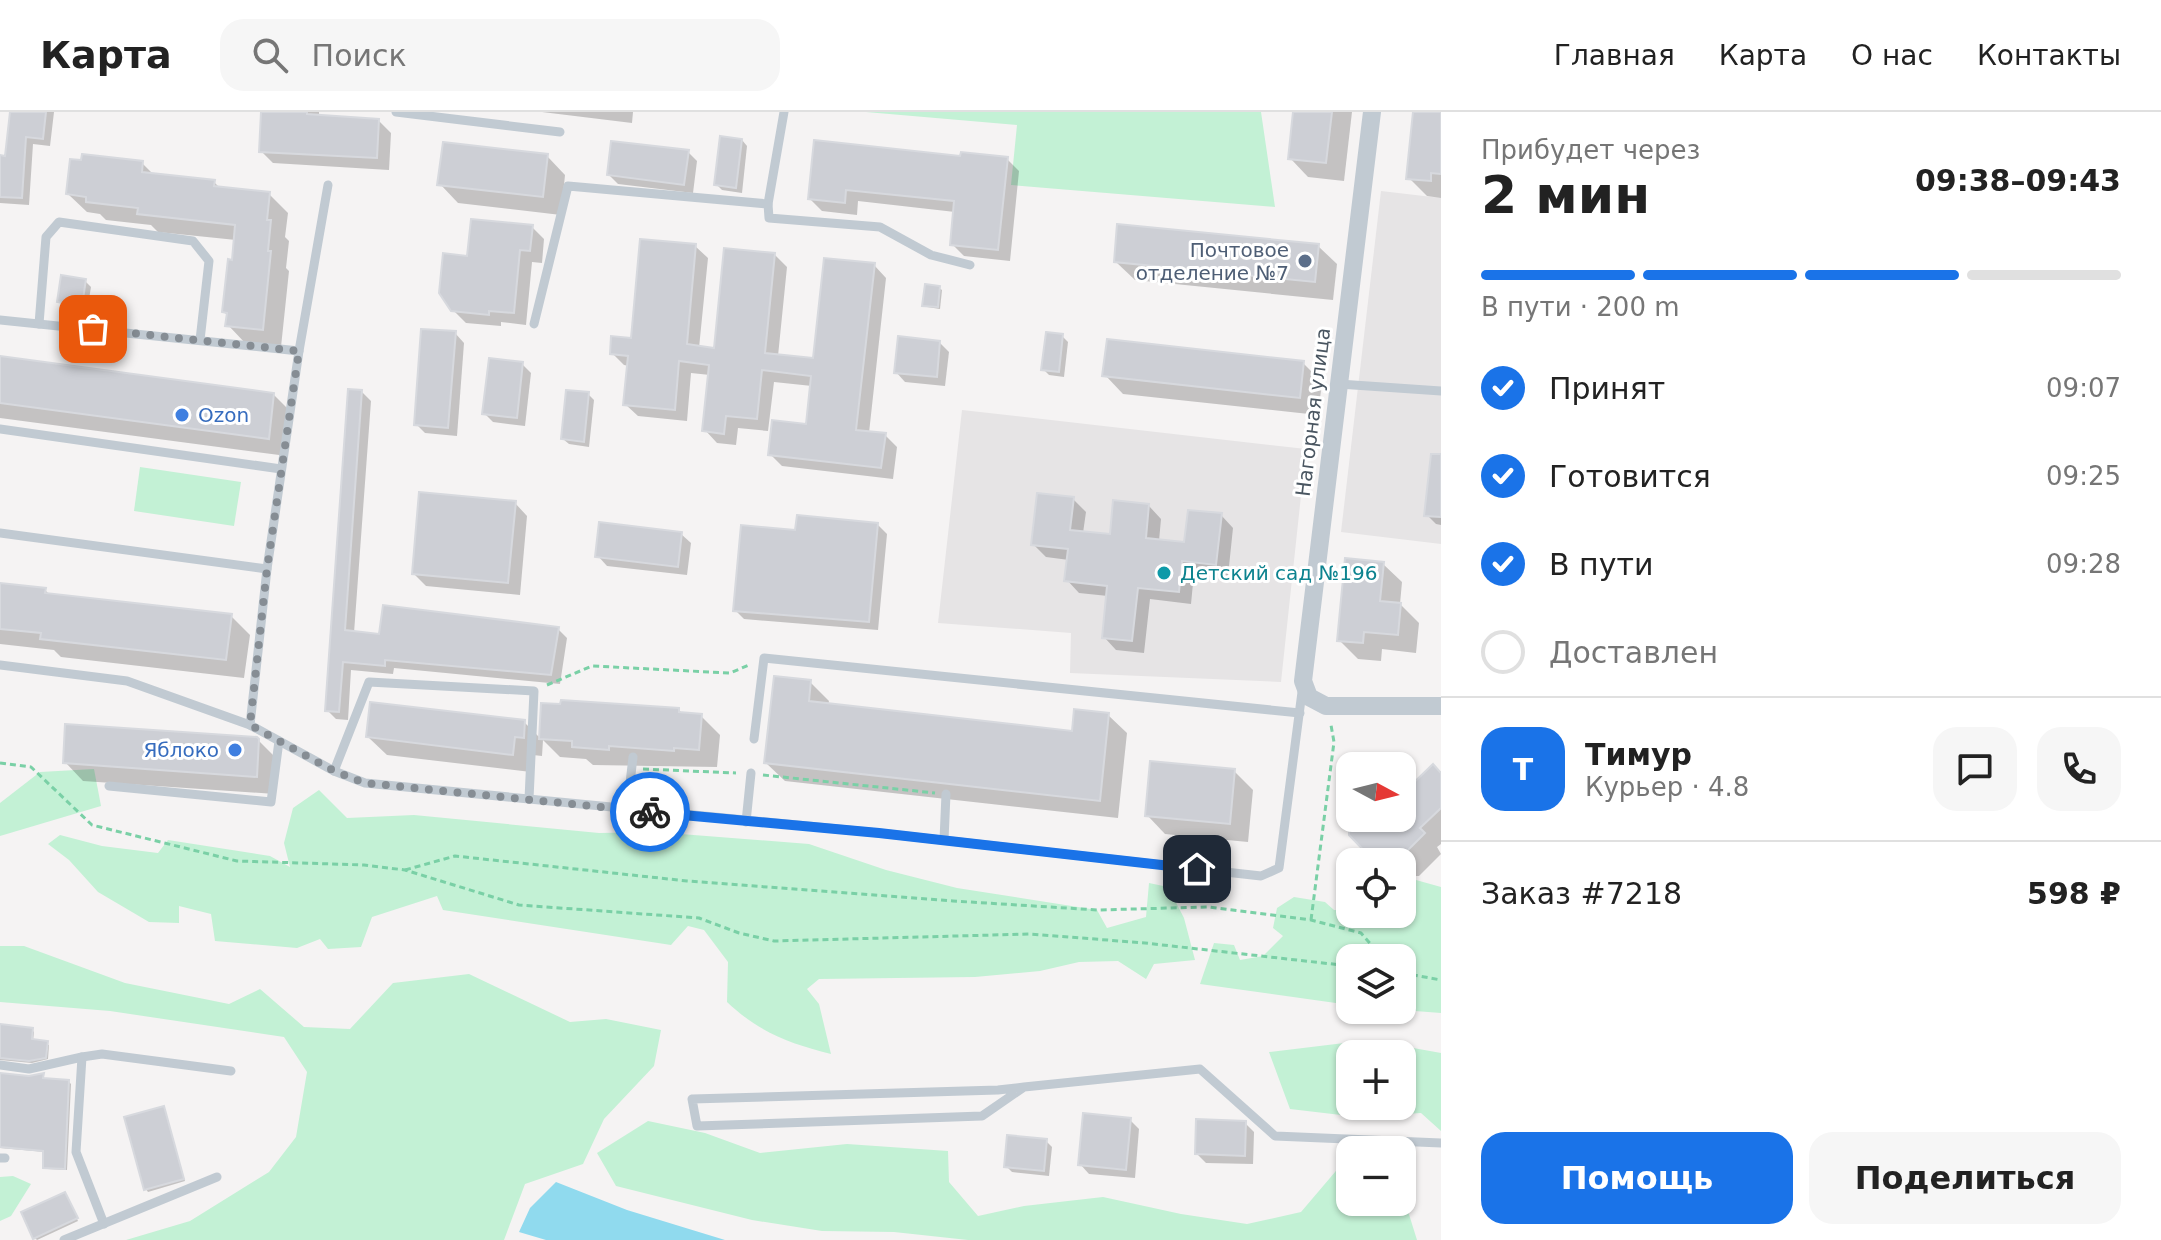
<!DOCTYPE html>
<html lang="ru">
<head>
<meta charset="utf-8">
<style>
	body { margin:0; font-family:"DejaVu Sans",sans-serif; background:#f6f6f6; color:#222; height:100vh; display:flex; flex-direction:column; font-size:30px; white-space:nowrap }
	* { box-sizing:border-box; margin:0 }
	p { font-size:26px; color:#767676 }
	.icon { flex:none; width:44px; height:44px; fill:none; stroke:currentColor; stroke-width:2; stroke-linecap:round; stroke-linejoin:round }
	.map { position:relative; flex:1; overflow:hidden }
	.details { display:flex; flex-direction:column; background:#fff; width:720px }
	.details>* { flex:none }
	.needle { width:52px; rotate:97deg }
	.buttons { position:absolute; left:1336px; top:640px; display:grid; gap:16px }
	.buttons a { display:grid; place-items:center; width:80px; height:80px; border-radius:16px; background:#fff; box-shadow:0 2px 6px #0004; font-size:40px }
	.pin { position:absolute; display:grid; place-items:center; width:68px; height:68px; color:#fff; margin:-34px; border-radius:16px; box-shadow:0 4px 12px #0006 }
	.courier { position:absolute; display:grid; place-items:center; width:80px; height:80px; margin:-40px; border:6px solid #1a73e8; border-radius:50%; background:#fff; color:#222; box-shadow:0 2px 10px #0007 }
	.overview em { font-style:normal; font-weight:600 }
	.overview div { display:flex; flex-direction:column-reverse }
	.overview { display:flex; align-items:center; justify-content:space-between; height:136px; padding:0 40px }
	h1 { font-size:52px; font-weight:600; line-height:60px }
	.bar { display:grid; grid-template-columns:repeat(4,1fr); gap:12px 8px; align-content:center; height:96px; padding:0 40px }
	.bar i { height:10px; border-radius:6px; background:#e0e0e0 }
	.bar .current { background:#1a73e8 }
	.bar p { grid-column:span 4 }
	.line { display:flex; align-items:center; gap:20px; padding:0 40px; border-top:2px solid #e0e0e0 }
	.line div { flex:1 }
	.round { display:grid; place-items:center; flex:none; width:84px; height:84px; border-radius:24px; background:#f6f6f6 }
	ol { padding:0 40px; list-style:none }
	li { display:flex; align-items:center; gap:24px; height:88px }
	li p { margin-inline-start:auto }
	li .icon { padding:8px; border-radius:50%; background:#1a73e8; color:#fff; stroke-width:4 }
	li:last-child { color:#767676 }
	li i { width:44px; height:44px; border:4px solid #e0e0e0; border-radius:50% }
	.cta { display:flex; gap:16px; margin-top:auto; padding:16px 40px }
	.cta a { flex:1; height:92px; border-radius:24px; background:#1a73e8; color:#fff; font-size:32px; font-weight:600; line-height:92px; text-align:center }
	.cta a+a { background:#f6f6f6; color:#222 }
	header { display:flex; align-items:center; gap:48px; box-sizing:border-box; height:112px; padding:0 40px; background:#fff; border-bottom:2px solid #e0e0e0 }
	header strong { font-size:38px }
	nav { display:flex; gap:44px; margin-inline-start:auto; font-size:28px }
	.search { width:560px; height:72px; background:#f6f6f6; display:flex; align-items:center; gap:20px; box-sizing:border-box; padding:0 28px; border-radius:24px; color:#767676; font-size:30px }
	main { display:flex; flex:1; min-height:0 }
	.map>svg:first-child { display:block }
</style>
</head>
<body>
<header>
<strong>Карта</strong>
<div class="search"><svg class="icon" aria-label="search" viewBox="0 0 24 24"><circle cx="10" cy="10" r="6"/><path d="M15 15l6 6"/></svg>Поиск</div>
<nav><a>Главная</a><a>Карта</a><a>О нас</a><a>Контакты</a></nav>
</header>
<main>
<div class="map">
<svg width="1441" height="1128" viewBox="0 0 1441 1128">
	<rect width="100%" height="100%" fill="#f5f3f3"/>
	<g fill="#e6e4e5">
		<polygon points="1381,79 1441,86 1441,432 1341,420"/>
		<polygon points="962,298 1306,337 1281,570 1070,561 1071,521 938,511"/>
	</g>
	<g fill="#c3f1d5" fill-rule="evenodd">
		<polygon points="866,0 1261,0 1275,95 1011,73 1017,13"/>
		<polygon points="140,355 241,370 234,414 134,399"/>
		<polygon points="94,657 101,694 0,724 0,691 40,660"/>
		<path d="M319,678L347,706L414,703L599,721L655,720L809,732L886,758L957,776L1097,798L1107,816L1146,805L1149,771L1168,775L1184,806L1195,848L1154,852L1146,867L1118,849L1079,850L1040,859L975,865L819,867L807,877L819,892L831,942C789,931 760,921 727,890L728,850L704,818L688,814L671,833L443,798L437,784L372,805L361,835L328,837L320,827L297,836L215,829L211,802L179,794V811L149,810L98,780L69,748L48,732L60,723L102,734L158,741L168,728L270,744L290,755L284,731L293,696Z"/>
		<polygon points="1416,768 1441,775 1441,901 1402,898 1402,846 1350,846 1350,893 1200,872 1214,831 1234,833 1240,848 1263,844 1283,824 1273,816 1277,796 1294,785 1325,790 1334,798 1350,799 1350,802 1402,802 1402,769"/>
		<polygon points="0,834 24,834 125,871 229,892 260,877 304,915 350,917 393,871 469,862 570,910 606,907 661,918 654,954 604,1007 583,1052 525,1072 504,1128 126,1128 190,1109 269,1060 296,1025 307,960 284,925 110,899 0,890"/>
		<path d="M1369,928L1441,941V1019L1421,1001L1358,1005L1290,997L1269,940ZM1402,942V994H1350V942Z"/>
		<polygon points="648,1009 705,1021 760,1041 847,1032 948,1039 949,1070 978,1104 1024,1094 1103,1085 1181,1102 1247,1112 1301,1100 1341,1053 1350,1054 1350,1090 1402,1090 1402,1080 1417,1128 968,1128 894,1120 822,1119 752,1108 616,1074 597,1041"/>
		<polygon points="13,1064 31,1072 11,1104 0,1109 0,1065"/>
	</g>
	<polygon fill="#90daee" points="556,1070 627,1098 725,1128 546,1128 519,1120 530,1096"/>
	<g fill="#0003">
		<polygon points="12,0 54,0 50,34 33,32 29,93 0,91 0,45 7,46"/>
		<polygon points="263,0 319,0 319,5 378,8 391,21 389,58 273,51 261,39"/>
		<polygon points="542,0 633,0 632,11"/>
		<polygon points="1295,0 1352,0 1344,69 1308,65 1290,46"/>
		<polygon points="1415,0 1441,0 1441,86 1427,84 1409,66"/>
		<polygon points="742,28 747,34 742,81 722,78 716,72"/>
		<polygon points="688,40 697,49 693,81 618,72 609,63"/>
		<polygon points="547,44 565,63 561,103 458,91 440,72"/>
		<polygon points="962,46 1007,47 1019,59 1010,149 964,144 952,132 955,100 858,89 857,103 822,99 810,87"/>
		<polygon points="142,51 154,63 214,70 221,77 269,82 288,101 285,125 289,129 286,156 289,159 281,235 246,232 228,213 228,204 224,200 236,128 158,120 151,113 106,108 100,102 87,100 68,82"/>
		<polygon points="532,115 544,127 542,151 532,150 526,213 501,210 501,214 466,211 453,198 469,146"/>
		<polygon points="695,134 708,146 699,236 716,238 775,143 787,155 778,244 815,248 874,153 886,166 869,321 885,323 897,335 893,367 782,354 770,342 808,314 812,274 774,270 768,319 738,316 736,333 717,331 705,318 710,263 691,261 687,309 638,304 625,292 629,254 624,253 612,241 632,228"/>
		<polygon points="1318,134 1337,152 1333,188 1135,168 1116,150"/>
		<polygon points="85,169 91,175 87,199 65,196 59,190"/>
		<polygon points="939,176 942,178 940,197 927,195 924,193"/>
		<polygon points="455,221 464,231 457,324 425,321 416,312"/>
		<polygon points="1062,224 1068,230 1064,265 1049,263 1043,257"/>
		<polygon points="939,230 949,240 945,274 905,270 896,260"/>
		<polygon points="0,246 274,283 292,301 287,344 0,306"/>
		<polygon points="1303,251 1322,270 1318,303 1123,282 1105,263"/>
		<polygon points="522,252 531,261 525,314 493,310 484,301"/>
		<polygon points="362,280 371,289 354,521 381,524 558,517 567,526 560,572 394,556 393,562 351,558 348,608 336,607 327,598"/>
		<polygon points="588,282 594,288 589,335 569,332 563,327"/>
		<polygon points="1441,369 1441,413 1436,412 1427,403"/>
		<polygon points="1073,387 1086,400 1083,421 1111,424 1149,394 1161,407 1159,429 1186,432 1221,403 1233,416 1228,464 1194,461 1191,492 1150,487 1144,541 1116,538 1104,525 1108,484 1079,481 1067,468 1069,448 1046,445 1034,433"/>
		<polygon points="515,391 527,404 520,483 426,474 414,462"/>
		<polygon points="878,413 887,422 878,518 744,507 735,498 797,420"/>
		<polygon points="681,422 691,431 687,463 607,454 598,444"/>
		<polygon points="1383,452 1402,470 1400,492 1419,511 1416,541 1382,537 1381,549 1358,547 1339,528"/>
		<polygon points="0,473 45,478 51,484 231,504 250,523 244,566 61,545 54,538 0,532"/>
		<polygon points="810,570 829,589 828,593 1074,621 1108,603 1127,621 1118,706 785,669 766,651"/>
		<polygon points="678,597 684,603 701,604 720,623 717,655 593,653 586,647 560,645 543,628 542,644 533,643 531,660 387,643 368,625 524,610 541,627"/>
		<polygon points="258,628 277,647 275,682 83,669 65,650"/>
		<polygon points="1234,659 1253,678 1248,730 1165,722 1147,703"/>
		<polygon points="1441,659 1441,732 1437,735 1441,742 1419,764 1402,764 1402,750 1378,750 1351,722 1351,706 1402,706 1402,696"/>
		<polygon points="0,914 32,918 34,920 33,929 49,933 48,947 32,951 0,948"/>
		<polygon points="0,962 28,966 43,963 45,968 69,970 71,972 67,1058 47,1057 45,1055 45,1040 0,1036"/>
		<polygon points="163,996 185,1069 148,1080 146,1077"/>
		<polygon points="1130,1008 1139,1017 1135,1066 1089,1062 1080,1052"/>
		<polygon points="1245,1011 1254,1020 1253,1052 1206,1051 1197,1042"/>
		<polygon points="1046,1029 1052,1035 1049,1064 1012,1060 1006,1054"/>
		<polygon points="65,1082 78,1109 37,1128 35,1126"/>
	</g>
	<g fill="#cdcfd5" stroke="#d7d9de" stroke-width="2">
		<polygon points="10,0 46,0 43,27 26,25 22,86 0,85 0,43 5,44"/>
		<polygon points="261,0 307,0 307,2 379,7 377,46 259,40"/>
		<polygon points="1293,0 1332,0 1326,51 1288,47"/>
		<polygon points="1413,0 1441,0 1441,62 1431,61 1431,69 1406,67"/>
		<polygon points="720,24 742,27 736,76 714,73"/>
		<polygon points="814,28 960,44 961,40 1008,45 998,138 950,133 954,89 846,78 845,91 808,87"/>
		<polygon points="611,29 689,38 684,73 607,63"/>
		<polygon points="443,30 548,42 543,85 437,73"/>
		<polygon points="82,42 143,49 142,60 215,68 214,74 270,80 267,108 271,108 268,139 271,139 263,218 225,214 227,201 222,200 228,147 232,148 235,113 137,102 138,96 86,90 86,85 66,82 70,47 81,48"/>
		<polygon points="471,107 533,113 530,139 520,138 514,201 489,199 489,203 451,199 439,181 443,141 467,144"/>
		<polygon points="1117,112 1319,132 1315,170 1114,150"/>
		<polygon points="640,127 696,132 687,232 714,236 724,136 775,141 765,241 813,246 824,146 875,151 856,318 886,321 881,356 768,343 772,308 806,312 811,264 762,258 757,307 726,304 724,322 702,319 709,253 679,249 675,298 623,293 628,244 610,242 611,224 631,226"/>
		<polygon points="61,163 86,167 82,194 57,190"/>
		<polygon points="925,172 940,174 938,195 922,194"/>
		<polygon points="421,217 456,219 448,316 414,313"/>
		<polygon points="1046,220 1063,222 1059,260 1041,258"/>
		<polygon points="898,224 940,229 937,265 894,261"/>
		<polygon points="1107,227 1304,249 1300,286 1102,264"/>
		<polygon points="0,244 274,281 269,327 0,291"/>
		<polygon points="489,246 523,250 517,306 482,302"/>
		<polygon points="348,277 362,278 345,518 379,522 383,493 559,515 551,563 385,548 385,554 343,550 339,600 325,599"/>
		<polygon points="566,278 589,280 584,330 561,327"/>
		<polygon points="1431,342 1441,342 1441,405 1424,404"/>
		<polygon points="419,380 516,389 508,471 412,462"/>
		<polygon points="1037,381 1074,385 1070,418 1110,422 1113,388 1149,392 1146,426 1184,430 1188,398 1222,401 1216,453 1182,449 1179,480 1138,476 1132,529 1102,526 1107,474 1064,469 1068,437 1031,433"/>
		<polygon points="797,403 878,411 869,510 733,499 741,413 795,418"/>
		<polygon points="599,410 682,420 678,455 595,445"/>
		<polygon points="1345,446 1384,450 1380,489 1401,491 1398,523 1364,520 1363,531 1337,529"/>
		<polygon points="0,471 46,476 45,481 232,502 226,548 40,527 41,521 0,517"/>
		<polygon points="774,564 811,568 809,589 1072,619 1074,597 1109,601 1100,689 764,651"/>
		<polygon points="561,588 679,596 679,600 702,602 699,638 674,636 674,639 609,634 609,638 572,635 572,629 539,627 541,591 560,592"/>
		<polygon points="370,590 525,608 524,626 515,625 513,643 366,625"/>
		<polygon points="65,612 257,625 259,627 257,665 63,651"/>
		<polygon points="1150,649 1235,657 1230,712 1145,704"/>
		<polygon points="1433,652 1441,661 1441,696 1420,716 1425,721 1400,746 1372,747 1349,723 1349,706 1402,706 1402,693 1409,687 1403,681"/>
		<polygon points="0,912 33,916 32,927 48,929 46,946 29,949 0,946"/>
		<polygon points="0,961 29,964 44,961 43,966 69,968 65,1057 43,1056 43,1039 0,1035"/>
		<polygon points="164,994 184,1067 144,1078 124,1005"/>
		<polygon points="1083,1001 1131,1006 1126,1058 1078,1053"/>
		<polygon points="1196,1007 1246,1009 1245,1044 1195,1042"/>
		<polygon points="1007,1023 1047,1027 1044,1059 1004,1055"/>
		<polygon points="65,1080 78,1106 33,1127 21,1100"/>
	</g>
	<g fill="none" stroke-linecap="round" stroke-linejoin="round">
		<g stroke="#7ad0a6" stroke-width="3" stroke-dasharray="6 4" stroke-linecap="butt">
			<polyline points="547,573 592,554 730,561 749,553"/>
			<polyline points="0,651 31,655 92,713 237,749 364,753 405,758 519,793 699,806 739,821 774,829 1030,822 1145,831 1350,854"/>
			<polyline points="643,657 736,661"/>
			<polyline points="763,663 935,681"/>
			<polyline points="405,758 455,744 687,769 953,789 1097,798 1208,795 1311,808 1361,821 1383,846"/>
			<polyline points="1311,808 1334,630 1331,613"/>
			<polyline points="1402,861 1441,868"/>
		</g>
		<g stroke="#c1cad2" stroke-width="9">
			<polyline points="396,0 560,20"/>
			<polyline points="784,0 768,92 769,106 880,115 931,143 970,153"/>
			<polyline points="0,208 299,239 267,457 250,613 334,659 365,671 879,721 1261,764 1279,756 1302,580"/>
			<polyline points="39,212 46,125 59,110 193,129 209,149 200,228"/>
			<polyline points="534,212 568,74 768,92"/>
			<polyline points="299,239 328,73"/>
			<polyline points="1339,272 1441,279"/>
			<polyline points="0,317 281,357"/>
			<polyline points="0,421 267,457"/>
			<polyline points="0,553 127,569 250,613"/>
			<polyline points="754,627 764,546 1300,601"/>
			<polyline points="334,659 369,570 534,579 529,687"/>
			<polyline points="109,674 271,690 279,629"/>
			<polyline points="627,697 633,645"/>
			<polyline points="746,710 751,661"/>
			<polyline points="944,728 946,682"/>
			<polyline points="0,953 29,957 82,945"/>
			<polyline points="1024,975 982,1004 697,1014 692,987 998,978 1024,975 1200,957 1275,1024 1441,1031"/>
			<polyline points="0,1046 5,1046"/>
			<polyline points="104,1112 76,1040 82,945 102,942 231,959"/>
			<polyline points="64,1128 217,1065"/>
		</g>
		<polyline stroke="#c1cad2" stroke-width="18" points="1372,0 1303,569 1309,585 1326,594 1441,594"/>
	</g>
	<g fill="none" stroke-linecap="round" stroke-linejoin="round">
		<polyline stroke="#868d94" stroke-width="8" stroke-dasharray="0 14.4" points="93,217 299,239 267,457 250,613 334,659 365,671 650,700"/>
		<polyline stroke="#1a73e8" stroke-width="10" points="650,700 879,721 1197,757"/>
	</g>
	<circle fill="#5c6f8a" stroke="#fff" stroke-width="3" cx="1305" cy="149" r="8"/>
	<g fill="#3f7fe0" stroke="#fff" stroke-width="3">
		<circle cx="182" cy="303" r="8"/>
		<circle cx="235" cy="638" r="8"/>
	</g>
	<circle fill="#0f9aa8" stroke="#fff" stroke-width="3" cx="1164" cy="461" r="8"/>
	<g text-anchor="middle" dominant-baseline="central" stroke-width="6" stroke-linejoin="round" paint-order="stroke">
		<g font-size="20" fill="#4e5e75" stroke="#fff" text-anchor="end">
			<text x="1289" y="138">Почтовое<tspan x="1289" dy="23">отделение №7</tspan></text>
		</g>
		<g font-size="20" fill="#4a5661" stroke="#fff">
			<text transform="translate(1313 300) rotate(-83)">Нагорная улица</text>
		</g>
		<g font-size="20" fill="#366cbe" stroke="#fff" text-anchor="start">
			<text x="198" y="303">Ozon</text>
			<text x="219" y="638" text-anchor="end">Яблоко</text>
		</g>
		<g font-size="20" fill="#0d838f" stroke="#fff" text-anchor="start">
			<text x="1180" y="461">Детский сад №196</text>
		</g>
	</g>
</svg>
<div class="buttons">
<a><svg class="needle" viewBox="-14 -14 28 28"><path d="M0-13l5 13h-10z" fill="#e53935"/><path d="M0 13l5-13h-10z" fill="#767676"/></svg></a>
<a><svg class="icon" aria-label="locate" viewBox="0 0 24 24"><circle cx="12" cy="12" r="6"/><path d="M12 2v4M12 18v4M2 12h4M18 12h4"/></svg></a>
<a><svg class="icon" aria-label="layers" viewBox="0 0 24 24"><path d="M12 4l9 5-9 5-9-5zM3 14l9 5 9-5"/></svg></a>
<a>+</a>
<a>−</a>
</div>
<div class="pin" style="left:93px;top:217px;background:#ea580c"><svg class="icon" aria-label="bag" viewBox="0 0 24 24"><path d="M5 8h14l-1 12H6zM9 8a3 3 0 0 1 6 0"/></svg></div>
<div class="pin" style="left:1197px;top:757px;background:#1f2937"><svg class="icon" aria-label="home" viewBox="0 0 24 24"><path d="M3 11l9-7 9 7M6 9v11h12V9"/></svg></div>
<div class="courier" style="left:650px;top:700px"><svg class="icon" aria-label="bike" viewBox="0 0 24 24"><circle cx="6" cy="16" r="4"/><circle cx="18" cy="16" r="4"/><path d="M6 16l4-8h5l3 8M10 8l3 8H6M13 5h3"/></svg></div>
</div>
<section class="details">
<div class="overview"><div><h1>2 мин</h1><p>Прибудет через</p></div><em>09:38–09:43</em></div>
<div class="bar"><i class="current"></i><i class="current"></i><i class="current"></i><i></i><p>В пути · 200 m</p></div>
<ol>
<li><svg class="icon" aria-label="check" viewBox="0 0 24 24"><path d="M5 12l5 5 9-10"/></svg>Принят<p>09:07</p></li>
<li><svg class="icon" aria-label="check" viewBox="0 0 24 24"><path d="M5 12l5 5 9-10"/></svg>Готовится<p>09:25</p></li>
<li><svg class="icon" aria-label="check" viewBox="0 0 24 24"><path d="M5 12l5 5 9-10"/></svg>В пути<p>09:28</p></li>
<li><i></i>Доставлен</li>
</ol>
<div class="line" style="height:144px"><b class="round" style="background:#1a73e8;color:#fff">Т</b><div><b>Тимур</b><p>Курьер · 4.8</p></div><a class="round"><svg class="icon" aria-label="chat" viewBox="0 0 24 24"><path d="M4 5h16v11H9l-5 4z"/></svg></a><a class="round"><svg class="icon" aria-label="phone" viewBox="0 0 24 24"><path d="M5 4h4l2 5-3 2q2 4 5 5l2-3 5 2v4C11 20 4 13 5 4z"/></svg></a></div>
<div class="line" style="height:104px"><div>Заказ #7218</div><b>598 ₽</b></div>
<div class="cta"><a>Помощь</a><a>Поделиться</a></div>
</section>
</main>
</body>
</html>
